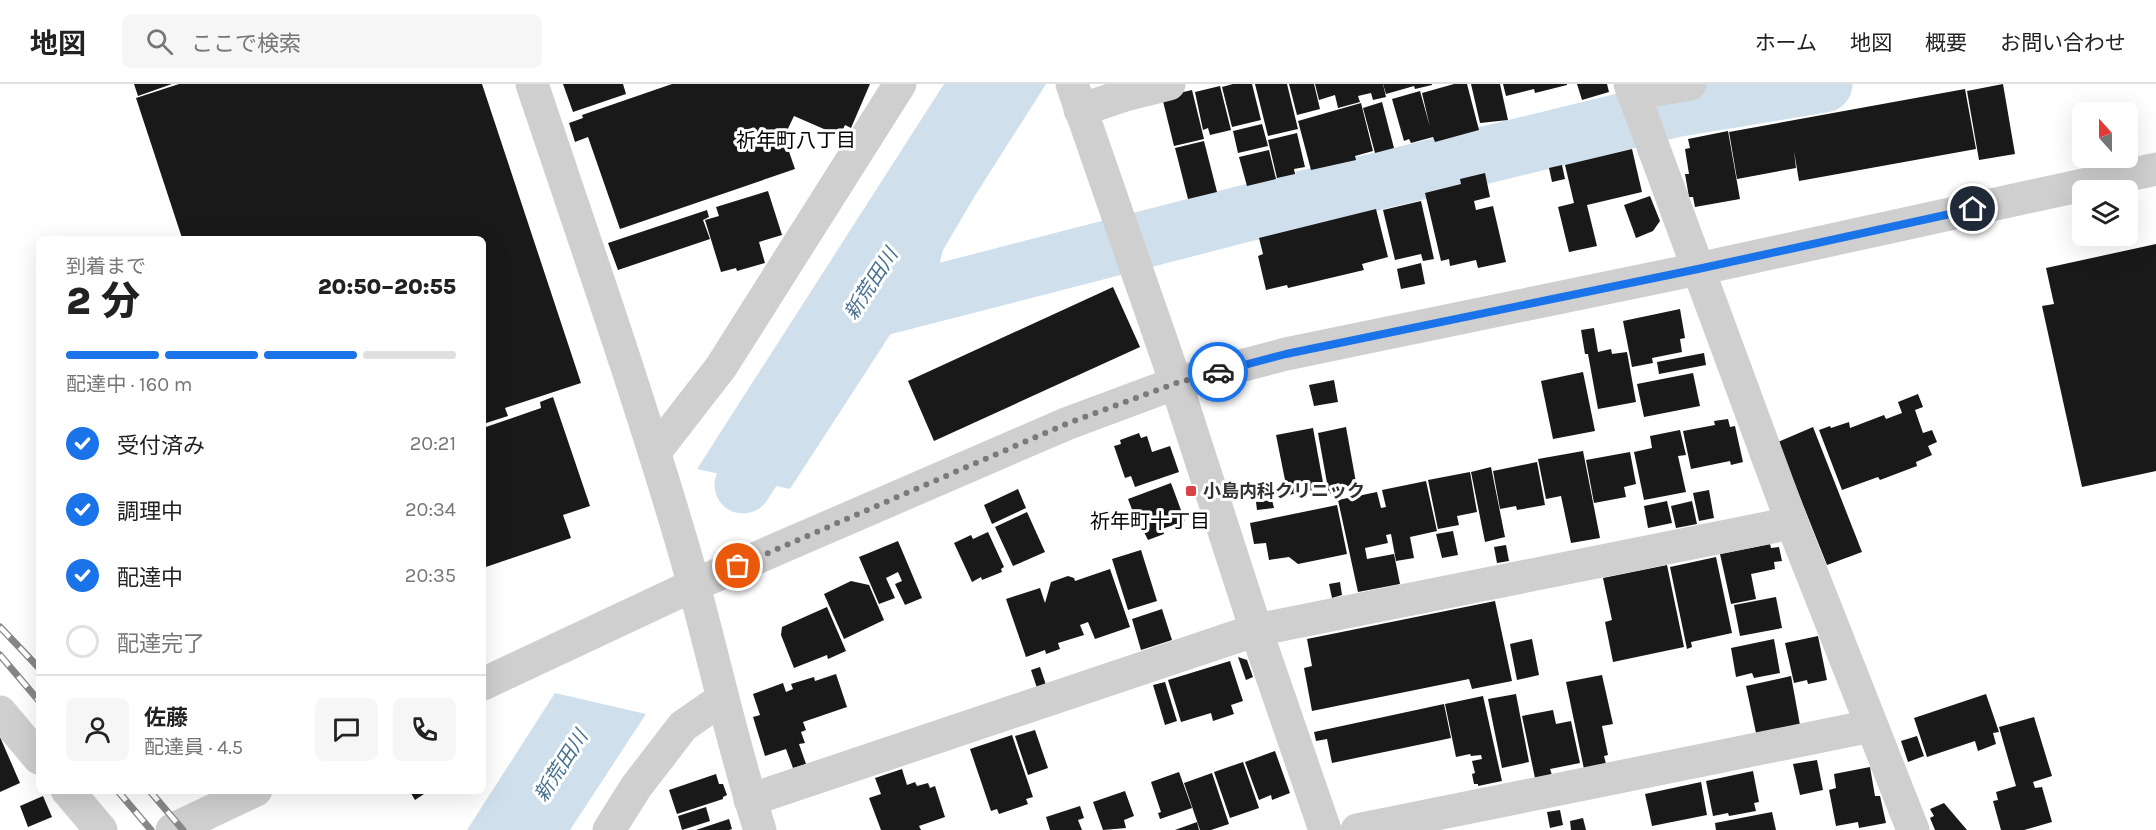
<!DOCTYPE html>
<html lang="ja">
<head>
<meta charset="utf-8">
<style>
	body { margin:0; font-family:Karla,"Noto Sans JP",sans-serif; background:#f6f6f6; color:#222; height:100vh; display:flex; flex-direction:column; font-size:22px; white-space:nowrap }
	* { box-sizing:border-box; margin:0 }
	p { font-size:20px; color:#767676 }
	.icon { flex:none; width:33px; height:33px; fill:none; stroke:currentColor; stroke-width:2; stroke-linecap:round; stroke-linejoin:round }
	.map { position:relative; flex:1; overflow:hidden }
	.panel { position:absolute; left:36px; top:152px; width:450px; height:558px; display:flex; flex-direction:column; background:#fff; border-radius:9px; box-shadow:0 6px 24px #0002 }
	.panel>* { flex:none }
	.needle { width:39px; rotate:339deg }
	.tools { position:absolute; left:2072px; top:18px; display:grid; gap:12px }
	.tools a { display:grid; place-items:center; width:66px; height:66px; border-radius:9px; background:#fff; box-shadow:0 6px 24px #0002; font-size:30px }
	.pin { position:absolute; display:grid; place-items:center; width:51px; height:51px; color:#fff; margin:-26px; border:3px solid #fff; border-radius:50%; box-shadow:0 2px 6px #0007 }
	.courier { position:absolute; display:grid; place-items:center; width:60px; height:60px; margin:-30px; border:4px solid #1a73e8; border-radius:50%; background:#fff; color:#222; box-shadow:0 2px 8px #0007 }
	.overview em { font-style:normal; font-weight:800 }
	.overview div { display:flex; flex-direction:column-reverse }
	.overview { display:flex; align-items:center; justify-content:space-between; height:102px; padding:0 30px }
	h1 { font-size:39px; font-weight:800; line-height:45px }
	.bar { display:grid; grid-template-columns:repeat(4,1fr); gap:9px 6px; align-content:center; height:72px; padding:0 30px }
	.bar i { height:8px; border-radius:4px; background:#e0e0e0 }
	.bar .selected { background:#1a73e8 }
	.bar p { grid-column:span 4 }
	.line { display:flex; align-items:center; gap:15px; padding:0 30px; border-top:2px solid #e0e0e0 }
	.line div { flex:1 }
	.round { display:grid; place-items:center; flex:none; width:63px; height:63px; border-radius:9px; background:#f6f6f6 }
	ol { padding:0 30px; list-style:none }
	li { display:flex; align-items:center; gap:18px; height:66px }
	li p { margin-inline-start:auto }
	li .icon { padding:6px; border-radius:50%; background:#1a73e8; color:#fff; stroke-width:4 }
	li:last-child { color:#767676 }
	li i { width:33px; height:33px; border:3px solid #e0e0e0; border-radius:50% }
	header { display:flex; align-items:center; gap:36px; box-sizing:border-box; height:84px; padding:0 30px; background:#fff; border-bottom:2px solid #e0e0e0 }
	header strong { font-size:28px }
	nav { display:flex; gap:33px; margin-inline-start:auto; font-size:21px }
	.search { width:420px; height:54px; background:#f6f6f6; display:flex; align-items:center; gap:15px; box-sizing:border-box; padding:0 21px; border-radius:9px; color:#767676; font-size:22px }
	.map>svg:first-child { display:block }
</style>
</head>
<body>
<header>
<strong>地図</strong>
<div class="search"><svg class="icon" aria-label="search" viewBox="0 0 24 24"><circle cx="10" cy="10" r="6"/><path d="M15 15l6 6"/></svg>ここで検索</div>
<nav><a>ホーム</a><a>地図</a><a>概要</a><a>お問い合わせ</a></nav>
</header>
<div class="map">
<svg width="2156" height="746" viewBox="0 0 2156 746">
	<rect width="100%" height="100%" fill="#fff"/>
	<g fill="#cfdfeb">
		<polygon points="944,0 1046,0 976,110 943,166 938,185 918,228 897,240 790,405 697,385"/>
		<polygon points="555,609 646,630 570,746 467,746"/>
	</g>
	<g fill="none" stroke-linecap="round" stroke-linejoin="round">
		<g stroke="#cfdfeb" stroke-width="57">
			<polyline points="855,230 1243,130 1674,25 1824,0"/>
			<polyline points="743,401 789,330"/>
		</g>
	</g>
	<g fill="#191919">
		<polygon points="134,0 172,0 138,12"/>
		<polygon points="179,0 482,0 581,299 505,324 508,332 483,340 483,154 182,154 136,14"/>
		<polygon points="563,0 623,0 626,10 573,28"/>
		<polygon points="672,0 870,0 851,44 845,41 840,52 794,32 784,53 795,85 620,145 588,53 575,58 569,39 583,34 582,31"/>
		<polygon points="1233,0 1252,0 1261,36 1232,43 1222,3"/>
		<polygon points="1255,0 1287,0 1298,45 1268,52"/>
		<polygon points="1289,0 1314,0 1320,25 1297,31"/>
		<polygon points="1315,0 1383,0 1386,13 1373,16 1371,9 1358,12 1360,18 1338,24 1335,11 1319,16"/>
		<polygon points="1383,0 1432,0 1432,1 1415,5 1414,2 1386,10"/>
		<polygon points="1454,0 1467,0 1479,46 1435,58 1433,53 1411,59 1409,55 1404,57 1392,15 1420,7 1430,43 1422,9"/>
		<polygon points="1471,0 1500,0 1508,36 1480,39"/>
		<polygon points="1503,0 1567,0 1567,1 1535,9 1534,5 1506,12"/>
		<polygon points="1577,0 1607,0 1609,8 1582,16"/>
		<polygon points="2003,0 2015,70 1979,76 1967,7"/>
		<polygon points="1220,2 1231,46 1210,51 1208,44 1203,46 1195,8"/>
		<polygon points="1965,5 1976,65 1799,97 1794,67 1796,84 1737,95 1729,48"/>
		<polygon points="1192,6 1204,55 1174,62 1162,13"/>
		<polygon points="1382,18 1394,64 1375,69 1363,24"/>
		<polygon points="1361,19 1373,67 1355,72 1356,76 1311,86 1298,37"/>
		<polygon points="1262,40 1268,62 1238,69 1233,47"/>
		<polygon points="1728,47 1740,115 1695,123 1693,113 1689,113 1685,90 1689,90 1685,65 1690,64 1688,55"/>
		<polygon points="1297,49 1305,83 1294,85 1295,90 1277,94 1268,56"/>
		<polygon points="1204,57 1217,108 1188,115 1175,64"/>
		<polygon points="1632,65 1642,108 1587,121 1597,162 1569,168 1558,123 1574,119 1565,81"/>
		<polygon points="1269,66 1276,95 1247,102 1239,73"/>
		<polygon points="1562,81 1565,95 1552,98 1549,84"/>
		<polygon points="1485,89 1490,113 1474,117 1476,126 1493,122 1506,178 1478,184 1476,176 1450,182 1449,175 1441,177 1425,109 1461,100 1460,95"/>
		<polygon points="768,107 782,151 759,158 765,179 737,187 736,184 721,188 705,136 719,132 716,123"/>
		<polygon points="1650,112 1660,137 1653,147 1636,154 1624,121"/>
		<polygon points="1421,117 1434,175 1423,177 1421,170 1395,176 1383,126"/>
		<polygon points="1376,125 1388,173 1362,180 1364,186 1288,204 1287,201 1266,206 1258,172 1263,170 1259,154"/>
		<polygon points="707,126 709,133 703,136 710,155 618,186 608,159"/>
		<polygon points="2156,160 2156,387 2082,403 2042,222 2054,220 2046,184"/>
		<polygon points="1421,179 1425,200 1401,205 1397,185"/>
		<polygon points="1113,203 1140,263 934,357 908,297"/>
		<polygon points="1680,225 1685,254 1680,255 1682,268 1652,274 1653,279 1632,283 1623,237"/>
		<polygon points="1594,244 1598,268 1611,265 1612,270 1627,268 1636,318 1598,325 1588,270 1585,270 1581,246"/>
		<polygon points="1704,269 1706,281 1659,290 1657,278"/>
		<polygon points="1583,288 1595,347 1553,355 1541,297"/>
		<polygon points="1693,289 1700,322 1644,333 1637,300"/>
		<polygon points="1334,296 1338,318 1314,322 1309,301"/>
		<polygon points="1918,310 1923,323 1915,326 1923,349 1932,346 1937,358 1928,362 1932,371 1916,378 1917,382 1880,396 1878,393 1842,406 1819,346 1830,342 1831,344 1849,338 1850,344 1884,331 1886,335 1902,329 1898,318"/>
		<polygon points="553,313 590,422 563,431 571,454 483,484 483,344 541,324 540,318"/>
		<polygon points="1728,335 1730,343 1735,342 1743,378 1731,381 1730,377 1691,385 1683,347 1715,341 1714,337"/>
		<polygon points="1346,343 1357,404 1329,410 1318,349"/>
		<polygon points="1813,343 1862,468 1827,481 1778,358"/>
		<polygon points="1313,344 1324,404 1288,411 1276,351"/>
		<polygon points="1680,346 1686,371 1678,372 1686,408 1644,416 1634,368 1652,364 1650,352"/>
		<polygon points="1139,349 1141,354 1147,352 1152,368 1170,362 1179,388 1135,403 1131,392 1125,394 1114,362 1121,360 1120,356"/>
		<polygon points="1583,367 1600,454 1571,459 1561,412 1546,415 1538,375"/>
		<polygon points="1630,368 1636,400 1624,403 1626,413 1594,419 1586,376"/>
		<polygon points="1537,378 1545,421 1517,426 1516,422 1500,425 1493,387"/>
		<polygon points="1491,383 1505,453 1485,458 1471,388"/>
		<polygon points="1470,388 1477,428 1457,432 1459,441 1438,445 1428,396"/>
		<polygon points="1426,397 1437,447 1410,453 1414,474 1396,477 1391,450 1386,451 1388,459 1365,464 1367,475 1394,470 1400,500 1358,508 1338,416 1377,408 1381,424 1386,423 1382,406"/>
		<polygon points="1171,399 1185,437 1162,445 1164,450 1148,456 1144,448 1141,449 1128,415"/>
		<polygon points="1018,405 1026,424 992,440 984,421"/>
		<polygon points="1709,406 1714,434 1699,437 1693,409"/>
		<polygon points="1272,416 1274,424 1257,426 1256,418"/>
		<polygon points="1667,417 1672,439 1648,444 1644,422"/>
		<polygon points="1692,417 1697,440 1676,444 1671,422"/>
		<polygon points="1337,421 1347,470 1298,480 1289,473 1269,476 1266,459 1254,460 1250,439"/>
		<polygon points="1027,428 1045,468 1013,482 995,443"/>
		<polygon points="1453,447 1458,471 1442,474 1436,450"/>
		<polygon points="988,448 1004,483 1001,485 1002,488 982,496 981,493 972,498 954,459 971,451 973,455"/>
		<polygon points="898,457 922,514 905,521 895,500 902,497 898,488 886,494 895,514 879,520 859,473"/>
		<polygon points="1770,460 1771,464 1779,463 1782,477 1774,478 1775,485 1751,490 1756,515 1731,520 1720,470"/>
		<polygon points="1506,461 1509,477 1497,479 1494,463"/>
		<polygon points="1141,466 1157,517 1128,526 1112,475"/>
		<polygon points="1716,473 1732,549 1691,558 1692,563 1687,565 1670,483"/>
		<polygon points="1667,481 1684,563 1613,578 1605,538 1612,536 1603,494"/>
		<polygon points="1110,485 1130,543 1095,555 1088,538 1080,541 1084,551 1058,559 1060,565 1046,570 1045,566 1026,573 1006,515 1040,504 1045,519 1051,498 1068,492 1074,494 1075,497"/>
		<polygon points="851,497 869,501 884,536 844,555 824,510"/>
		<polygon points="1340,498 1342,511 1332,514 1329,500"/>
		<polygon points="1776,513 1782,544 1740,552 1734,521"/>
		<polygon points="1495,517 1512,597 1472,605 1469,595 1312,627 1304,584 1312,582 1307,555"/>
		<polygon points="827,523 846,567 828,575 827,571 794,584 781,551 782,543"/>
		<polygon points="1162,525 1172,556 1141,566 1132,535"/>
		<polygon points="1818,552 1827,596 1808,600 1807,596 1794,599 1785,559"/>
		<polygon points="1532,555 1539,591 1517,596 1510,560"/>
		<polygon points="1774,555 1780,589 1754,594 1752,589 1736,593 1731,564"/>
		<polygon points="1238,573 1247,576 1253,593 1246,596"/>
		<polygon points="1230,577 1243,617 1231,621 1234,630 1213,637 1211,629 1181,638 1168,596"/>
		<polygon points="1040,583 1046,601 1037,604 1031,586"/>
		<polygon points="836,590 847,623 803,638 806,646 801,648 805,659 799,660 806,680 793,684 786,665 765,672 753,633 760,631 753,610 783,599 786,608 793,605 791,600 814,593 815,597"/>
		<polygon points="1602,591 1613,640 1602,642 1608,671 1604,672 1606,680 1584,685 1566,598"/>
		<polygon points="1791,592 1800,641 1756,649 1746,602"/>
		<polygon points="1165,598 1177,637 1165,641 1153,601"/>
		<polygon points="1516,610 1529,678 1502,684 1488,615"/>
		<polygon points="1986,610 1999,648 1993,649 1996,660 1978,667 1975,657 1927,673 1914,634"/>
		<polygon points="1483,612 1502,697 1478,702 1478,700 1474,700 1472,690 1475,689 1472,677 1482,675 1481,671 1471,672 1470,670 1456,673 1445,620"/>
		<polygon points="1444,620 1451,654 1332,679 1327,655 1316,657 1314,648"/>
		<polygon points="1553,626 1556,640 1571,637 1580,679 1550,685 1552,691 1535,694 1522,632"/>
		<polygon points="2034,633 2052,692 2033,698 2035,704 2042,703 2052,738 2024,746 2001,746 1993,717 1998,716 1996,708 2016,702 1999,643"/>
		<polygon points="1035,646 1048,684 1028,691 1015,652"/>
		<polygon points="1012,651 1033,713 1026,715 1028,720 999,730 997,725 991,727 970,665"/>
		<polygon points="1917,652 1924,672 1908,678 1901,657"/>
		<polygon points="0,653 20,699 0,708"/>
		<polygon points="1275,667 1290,709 1272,716 1271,711 1259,716 1245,678"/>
		<polygon points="1817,676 1823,706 1800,711 1793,680"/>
		<polygon points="1243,678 1259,724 1230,734 1214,688"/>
		<polygon points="1870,683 1875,712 1880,712 1886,739 1859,744 1858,738 1836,742 1829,706 1836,704 1834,690"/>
		<polygon points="902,685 907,701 915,698 917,702 928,699 930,704 935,702 945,733 919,742 921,746 881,746 869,714 881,710 875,694"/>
		<polygon points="1753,687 1759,718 1754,719 1756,727 1729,732 1728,729 1713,732 1706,697"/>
		<polygon points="1179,688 1192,724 1160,735 1158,729 1161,728 1151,698"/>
		<polygon points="1212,689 1229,740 1211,746 1200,746 1184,699"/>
		<polygon points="716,690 719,700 723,700 727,711 723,713 723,715 677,730 669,706"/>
		<polygon points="1701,698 1707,731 1652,742 1645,710"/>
		<polygon points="409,706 421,706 424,710 415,716"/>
		<polygon points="1125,707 1134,732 1124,736 1126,744 1103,746 1093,718"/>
		<polygon points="43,712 52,733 28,743 20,722"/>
		<polygon points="1944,719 1967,746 1935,746 1930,734 1934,732 1930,725"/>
		<polygon points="1080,722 1084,734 1078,736 1082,746 1050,746 1046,733"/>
		<polygon points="706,723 710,737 682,746 678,732"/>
		<polygon points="1560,726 1563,741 1550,744 1547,728"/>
		<polygon points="1772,728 1776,746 1716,746 1715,739"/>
		<polygon points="1583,734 1586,746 1571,746 1570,737"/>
		<polygon points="729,735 732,745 729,746 696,746"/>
		<polygon points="1197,738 1199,746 1175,746"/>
	</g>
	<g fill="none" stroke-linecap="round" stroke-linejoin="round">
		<g stroke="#cfcfcf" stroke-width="33">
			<path d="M532,0C584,155 638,309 684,466C711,559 730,654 760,746"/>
			<polyline points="1072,0 1176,299 1256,546 1325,746"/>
			<polyline points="1630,0 1792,439 1913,746"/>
			<polyline points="1633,10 1690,0"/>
			<polyline points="1080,26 1125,11 1169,0"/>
			<polyline points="655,368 721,283 900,0"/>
			<polyline points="0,628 39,674"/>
			<polyline points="67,706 101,746"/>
			<polyline points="750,716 1256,546 1792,439"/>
			<polyline points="609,746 636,703 683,642 722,615"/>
			<polyline points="1357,746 1871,642"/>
		</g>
		<g stroke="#cfcfcf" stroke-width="33">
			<polyline points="483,600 694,501 1066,340 1176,299 1286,270 1698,185 2156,85"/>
			<polyline points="172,746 256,706"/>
		</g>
		<g stroke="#878787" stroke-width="7">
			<g id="rail">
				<polyline points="0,543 39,584"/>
				<polyline points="0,571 39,617"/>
				<polyline points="117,706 151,746"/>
				<polyline points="149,706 183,746"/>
			</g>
		</g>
		<use href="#rail" stroke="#fff" stroke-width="4.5" stroke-dasharray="14" stroke-linecap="butt"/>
	</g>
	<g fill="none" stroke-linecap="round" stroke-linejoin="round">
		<polyline stroke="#7a7a7a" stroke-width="6" stroke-dasharray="0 10.8" points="738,482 1066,340 1176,299 1218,288"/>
		<polyline stroke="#1a73e8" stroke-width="8" points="1218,288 1286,270 1698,185 1973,125"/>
	</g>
	<rect fill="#d94348" stroke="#fff" stroke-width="2" x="1185" y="401" width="12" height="12" rx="3"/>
	<g text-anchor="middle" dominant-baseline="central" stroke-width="6" stroke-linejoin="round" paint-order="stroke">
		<g font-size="18" font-weight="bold" fill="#323232" stroke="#fff" text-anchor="start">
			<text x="1203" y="407">小島内科クリニック</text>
		</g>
		<g font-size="20" fill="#000" stroke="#fff">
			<text x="796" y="56">祈年町八丁目</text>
			<text x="1150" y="437">祈年町十丁目</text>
		</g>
		<g font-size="20" font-style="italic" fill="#456f8e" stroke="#fff">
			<text transform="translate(871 200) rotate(-57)">新荒田川</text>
			<text transform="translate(561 682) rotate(-57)">新荒田川</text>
		</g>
	</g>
</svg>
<div class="tools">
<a><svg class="needle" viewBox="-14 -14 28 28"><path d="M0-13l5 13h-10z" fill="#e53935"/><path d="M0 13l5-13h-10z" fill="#767676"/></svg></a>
<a><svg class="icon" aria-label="layers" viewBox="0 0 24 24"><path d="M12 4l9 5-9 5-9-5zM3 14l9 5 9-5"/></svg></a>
</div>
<div class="pin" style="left:738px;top:482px;background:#ea580c"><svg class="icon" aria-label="bag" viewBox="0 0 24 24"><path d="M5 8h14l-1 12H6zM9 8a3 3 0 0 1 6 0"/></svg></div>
<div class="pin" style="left:1973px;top:125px;background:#1f2937"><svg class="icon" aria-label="home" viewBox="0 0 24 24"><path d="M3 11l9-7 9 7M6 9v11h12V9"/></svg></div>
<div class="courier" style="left:1218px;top:288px"><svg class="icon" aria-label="car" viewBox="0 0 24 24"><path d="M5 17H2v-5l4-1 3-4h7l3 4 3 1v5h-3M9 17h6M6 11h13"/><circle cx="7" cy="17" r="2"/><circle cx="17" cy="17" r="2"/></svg></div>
<section class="panel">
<div class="overview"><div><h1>2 分</h1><p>到着まで</p></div><em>20:50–20:55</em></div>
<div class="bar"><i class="selected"></i><i class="selected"></i><i class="selected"></i><i></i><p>配達中 · 160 m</p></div>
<ol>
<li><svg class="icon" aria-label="check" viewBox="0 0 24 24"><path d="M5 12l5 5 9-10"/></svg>受付済み<p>20:21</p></li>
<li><svg class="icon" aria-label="check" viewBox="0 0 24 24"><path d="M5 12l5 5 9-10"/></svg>調理中<p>20:34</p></li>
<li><svg class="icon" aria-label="check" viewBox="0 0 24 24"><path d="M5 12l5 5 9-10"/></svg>配達中<p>20:35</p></li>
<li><i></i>配達完了</li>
</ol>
<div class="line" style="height:108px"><a class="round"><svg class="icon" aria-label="person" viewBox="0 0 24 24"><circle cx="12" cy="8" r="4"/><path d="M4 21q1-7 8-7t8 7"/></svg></a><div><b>佐藤</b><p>配達員 · 4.5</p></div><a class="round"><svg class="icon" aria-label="chat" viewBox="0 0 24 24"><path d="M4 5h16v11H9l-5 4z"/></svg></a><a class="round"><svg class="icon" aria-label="phone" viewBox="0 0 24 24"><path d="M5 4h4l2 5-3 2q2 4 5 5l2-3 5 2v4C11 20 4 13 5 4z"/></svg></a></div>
</section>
</div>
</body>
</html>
